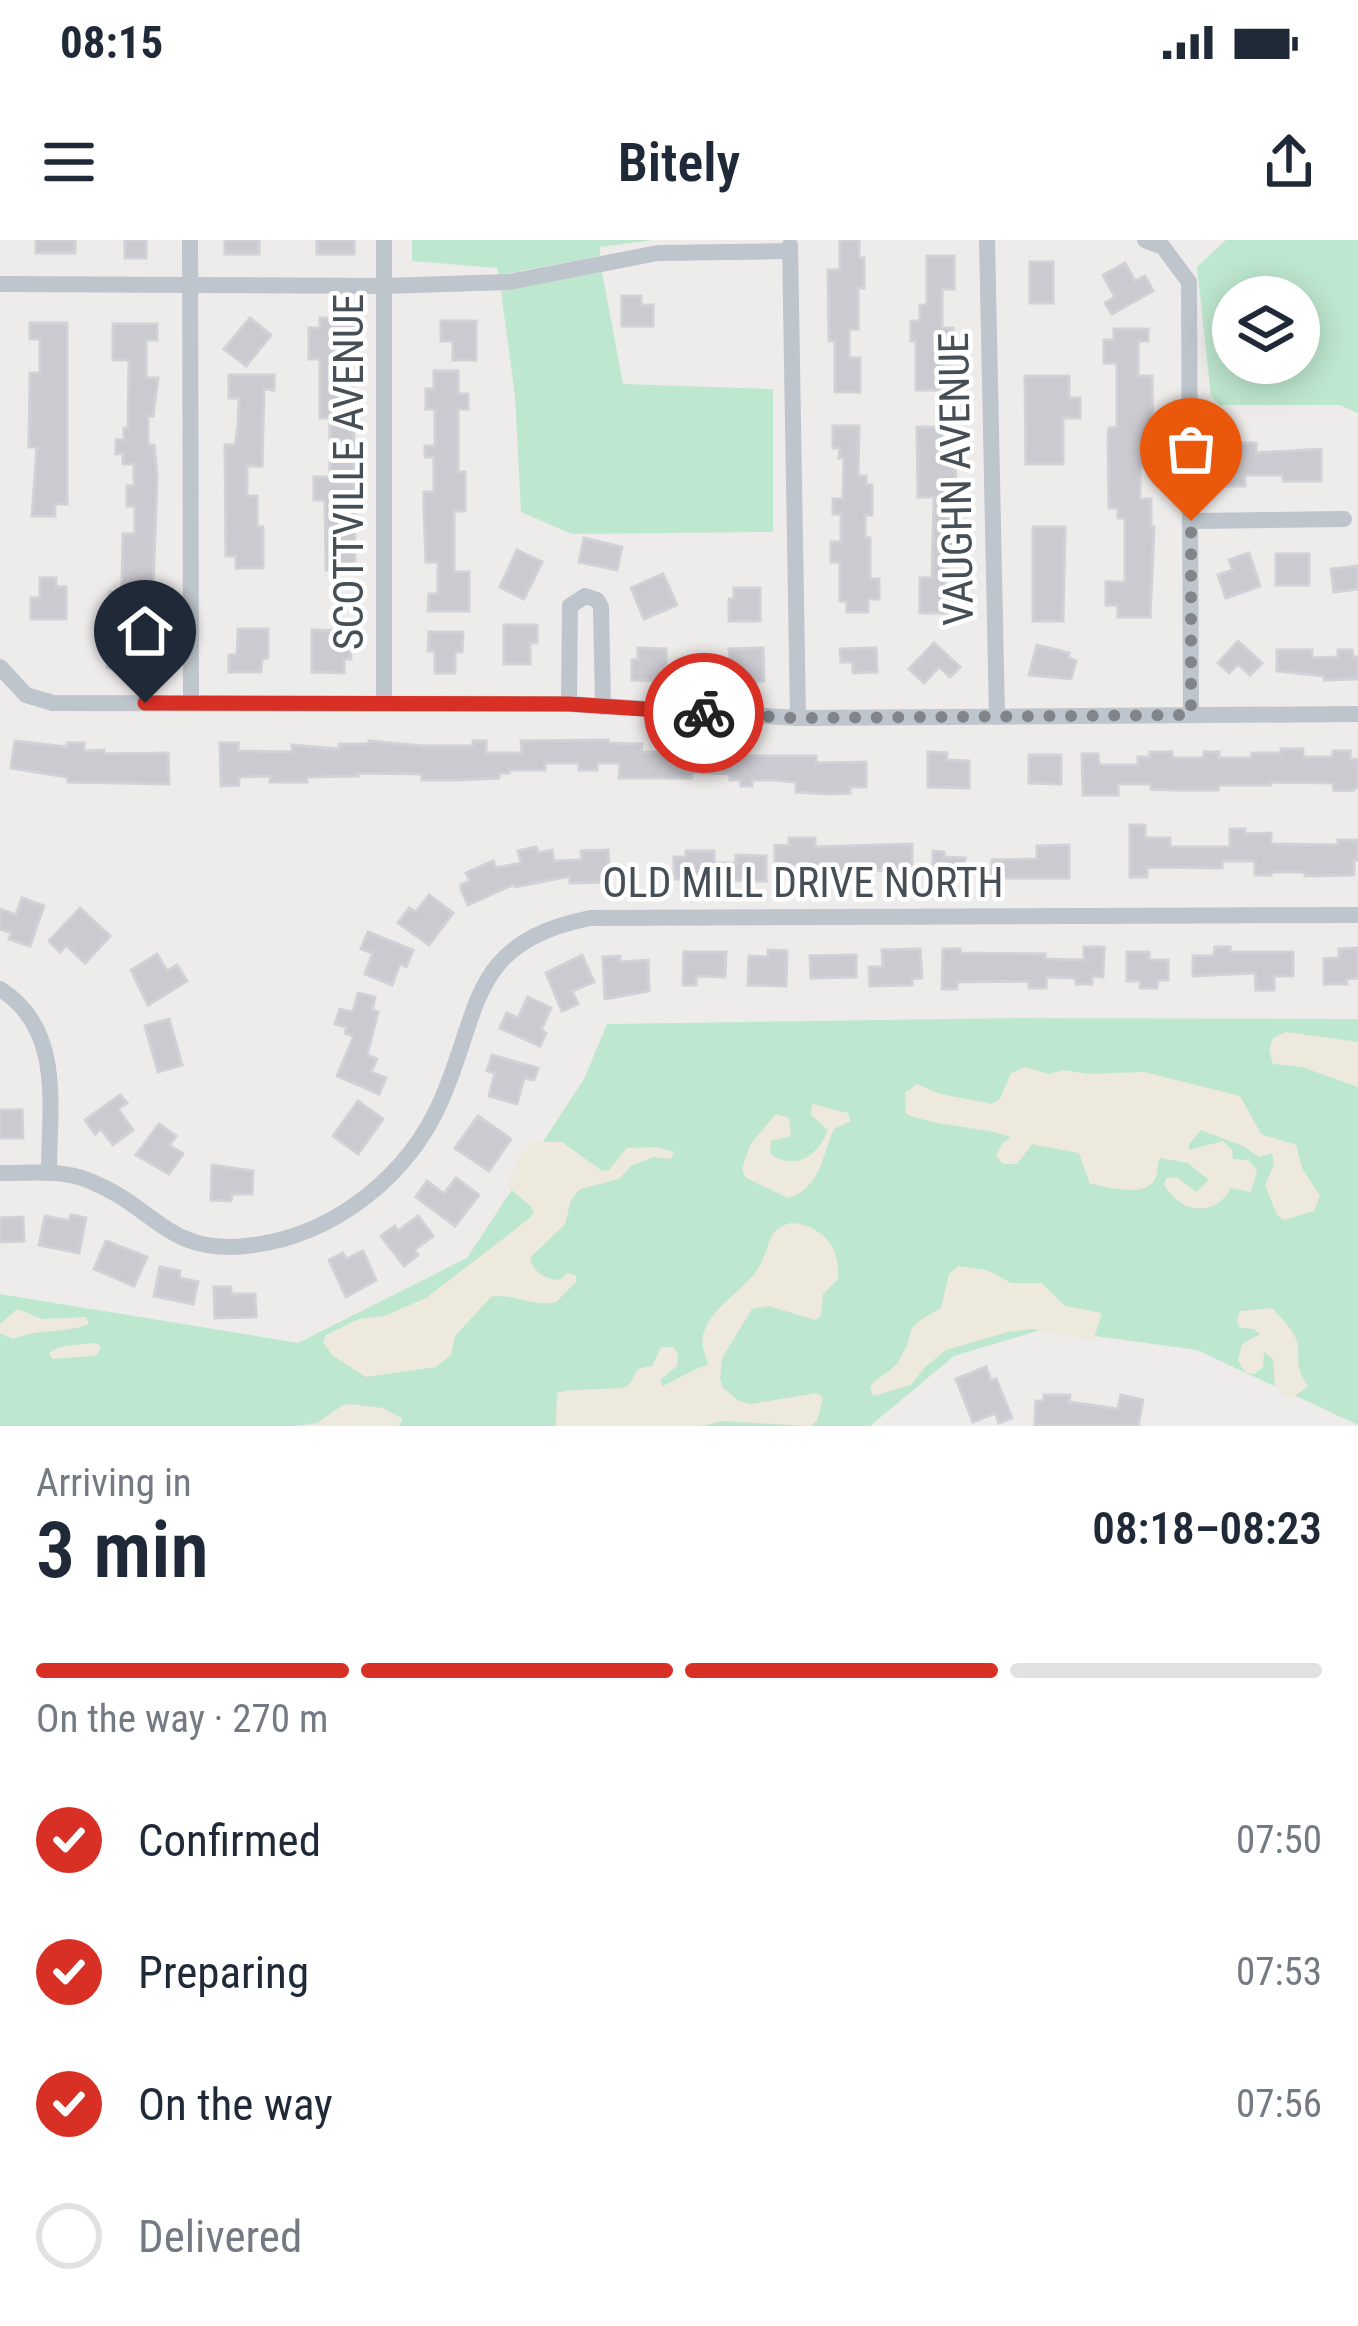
<!DOCTYPE html>
<html lang="en">
<head>
<meta charset="utf-8">
<style>
	body { margin:0; font-family:"Roboto Condensed",sans-serif; background:#f6f6f7; color:#1f2937; height:100vh; display:flex; flex-direction:column; font-size:45px; white-space:nowrap }
	* { box-sizing:border-box; margin:0 }
	p { font-size:39px; color:#747a83 }
	.icon { flex:none; width:66px; height:66px; fill:none; stroke:currentColor; stroke-width:2; stroke-linecap:round; stroke-linejoin:round }
	.map { position:relative; height:1186px; overflow:hidden }
	.side { display:flex; flex-direction:column; background:#fff; flex:1 }
	.side>* { flex:none }
	.fabs { position:absolute; left:1212px; top:36px; display:grid; gap:24px }
	.fabs a { display:grid; place-items:center; width:108px; height:108px; border-radius:50%; background:#fff; box-shadow:0 6px 30px #0003; font-size:60px }
	.pin { position:absolute; display:grid; place-items:center; width:102px; height:102px; color:#fff; margin:-123px -51px; border-radius:50% 50% 50% 0; rotate:-45deg; box-shadow:0 0 12px #0007 }
	.pin .icon { rotate:45deg }
	.courier { position:absolute; display:grid; place-items:center; width:120px; height:120px; margin:-60px; border:9px solid #d93025; border-radius:50%; background:#fff; color:#222; box-shadow:0 3px 15px #0007 }
	.headline em { font-style:normal; font-weight:600 }
	.headline div { display:flex; flex-direction:column-reverse }
	.headline { display:flex; align-items:center; justify-content:space-between; height:204px; padding:0 36px }
	h1 { font-size:78px; font-weight:600; line-height:90px }
	.bar { display:grid; grid-template-columns:repeat(4,1fr); gap:18px 12px; align-content:center; height:144px; padding:0 36px }
	.bar i { height:15px; border-radius:9px; background:#e0e1e3 }
	.bar .selected { background:#d93025 }
	.bar p { grid-column:span 4 }
	ol { padding:0 36px; list-style:none }
	li { display:flex; align-items:center; gap:36px; height:132px }
	li p { margin-inline-start:auto }
	li .icon { padding:12px; border-radius:50%; background:#d93025; color:#fff; stroke-width:4 }
	li:last-child { color:#747a83 }
	li i { width:66px; height:66px; border:6px solid #e0e1e3; border-radius:50% }
	.status { display:flex; justify-content:space-between; align-items:center; height:84px; padding:0 60px; background:#fff; direction:ltr }
	.status svg { height:33px; fill:currentColor }
	header { display:flex; justify-content:space-between; align-items:center; height:156px; padding:0 36px; background:#fff; font-size:54px; font-weight:600 }
	.map>svg:first-child { display:block }
</style>
</head>
<body>
<div class="status"><b>08:15</b><svg viewBox="0 0 49 12"><path d="M0 12V9h3v3zM5 12V6h3v6zM10 12V3h3v9zM15 12V0h3v12zM26 1h20v11H26zM47 4h2v5h-2z"/></svg></div>
<header><svg class="icon" aria-label="menu" viewBox="0 0 24 24"><path d="M4 6h16M4 12h16M4 18h16"/></svg>Bitely<svg class="icon" aria-label="share" viewBox="0 0 24 24"><path d="M12 15V3M7 8l5-5 5 5M5 13v7h14v-7"/></svg></header>
<div class="map">
<svg width="1358" height="1186" viewBox="0 0 1358 1186">
	<rect width="100%" height="100%" fill="#eeebeb"/>
	<g fill="#bee7cf" fill-rule="evenodd">
		<polygon points="412,0 654,0 600,7 600,16 499,35 497,28 412,21"/>
		<path d="M1226,0H1358V173L1340,165H1220L1211,156L1197,27ZM1233,57H1299V123H1233Z"/>
		<polygon points="602,32 623,144 773,149 773,292 572,294 521,272 515,156 501,51"/>
		<polygon points="1017,778 1358,779 1358,1185 1197,1110 1044,1089 954,1116 870,1186 0,1186 0,1054 298,1103 467,1018 584,839 607,784"/>
	</g>
	<g fill="#eee9dd">
		<polygon points="1286,792 1358,802 1358,847 1302,827 1273,824 1269,810 1273,798"/>
		<path d="M1026,827L1049,834L1063,830L1089,834L1144,832L1240,856L1261,894L1296,905L1302,928L1320,956L1314,971L1284,980L1277,975L1265,945L1274,924L1272,913L1259,917L1243,906L1201,890L1189,904V910L1223,901L1232,910L1233,919L1248,920L1257,930L1251,952L1231,948C1215,978 1180,974 1164,944L1166,938L1177,937L1196,952L1209,940L1188,923L1160,918C1157,924 1158,930 1156,937C1147,960 1108,946 1090,944L1079,913L1032,904L1017,924H1003L996,916L1001,905L1011,897C975,885 941,888 906,874L905,853L917,844L940,854L992,864L1000,859L1011,833Z"/>
		<path d="M812,864L848,873L851,881L834,889C822,916 820,949 788,958L746,938L742,929L750,905L776,874L789,878L791,896L771,901L770,914C796,931 818,916 828,890L811,875Z"/>
		<path d="M531,902H562L602,931L609,930L627,908L655,907L674,912L671,919L653,917L631,926L619,939L580,949L571,960L565,984L530,1018C533,1032 546,1040 560,1040L567,1033L575,1035L577,1041L556,1062C533,1068 511,1052 491,1057L455,1096L451,1115L436,1127L366,1137L332,1115L323,1102L326,1095L359,1079L384,1076L426,1058L530,978L534,971C528,962 516,955 508,946L518,920Z"/>
		<path d="M791,983C822,985 841,1007 838,1039L823,1054L821,1075L815,1080L769,1066L752,1069L722,1118L720,1139L723,1148L739,1161L751,1164L817,1153L823,1158L817,1181L810,1186L722,1181L701,1186H556L557,1153C572,1147 622,1151 627,1146C633,1142 634,1134 638,1129L652,1126L661,1107H673L678,1113L677,1126L661,1139L662,1146C668,1145 692,1129 708,1125C705,1112 699,1104 705,1089C717,1062 746,1050 760,1025C771,1006 766,989 791,983Z"/>
		<path d="M958,1026L987,1030L1011,1043H1042L1065,1066L1102,1073L1093,1101L1032,1089L1008,1092L946,1110L925,1127L911,1145L873,1156L870,1146C879,1136 892,1132 900,1119C921,1084 896,1093 941,1068L949,1034Z"/>
		<path d="M1272,1068C1280,1077 1292,1088 1296,1099C1303,1120 1291,1120 1308,1146L1291,1159L1285,1157L1275,1146L1273,1119L1264,1112L1263,1127L1254,1134L1246,1133L1238,1121L1242,1104L1260,1094L1254,1089L1240,1088L1237,1081L1240,1071Z"/>
		<path d="M17,1069L42,1079L86,1077L89,1084C65,1094 38,1088 13,1099L0,1093V1084Z"/>
		<polygon points="90,1103 98,1104 101,1109 95,1116 52,1119 49,1113 60,1107"/>
		<polygon points="350,1164 383,1168 403,1179 399,1186 295,1186 317,1183 343,1165"/>
	</g>
	<g fill="#cacad0" stroke="#d0d2d6" stroke-width="3">
		<rect x="36" y="0" width="39" height="13"/>
		<rect x="125" y="0" width="21" height="18"/>
		<rect x="225" y="0" width="34" height="14"/>
		<rect x="317" y="0" width="37" height="14"/>
		<polygon points="840,0 859,0 859,18 864,18 864,48 858,48 858,89 849,89 849,118 860,118 860,152 835,152 835,101 829,101 828,30 840,30"/>
		<polygon points="927,16 954,16 954,49 942,49 942,88 953,88 953,101 943,101 943,127 955,127 955,150 916,150 916,101 911,101 911,81 920,81 920,65 927,65"/>
		<rect x="1030" y="22" width="23" height="41"/>
		<polygon points="1125,23 1135,41 1145,36 1153,51 1112,74 1105,63 1115,57 1103,35"/>
		<polygon points="622,56 641,56 641,65 653,65 653,86 622,86"/>
		<polygon points="250,78 271,95 246,126 224,109"/>
		<polygon points="320,78 354,78 354,98 343,98 343,111 332,111 332,135 353,135 355,330 326,330 325,260 314,260 314,237 330,237 330,178 320,178 320,119 309,119 309,88 320,88"/>
		<polygon points="441,81 476,81 476,120 453,120 453,101 441,101"/>
		<polygon points="30,83 67,83 67,264 55,264 55,276 32,276 37,207 29,207 30,133 40,133 40,99 30,99"/>
		<polygon points="113,84 157,84 157,100 146,100 146,138 158,138 153,176 148,176 148,205 154,205 157,237 152,375 110,374 110,352 122,352 123,294 135,294 135,266 127,266 127,246 134,246 134,224 123,224 123,213 116,214 116,200 124,200 124,188 128,188 129,120 113,120"/>
		<polygon points="1114,89 1148,89 1148,101 1138,101 1138,136 1152,136 1153,227 1140,228 1140,259 1151,259 1151,287 1154,287 1150,377 1118,377 1118,365 1106,365 1106,342 1125,342 1125,278 1118,278 1118,268 1109,268 1108,198 1109,188 1117,187 1117,123 1104,123 1104,100 1114,100"/>
		<polygon points="434,131 458,131 458,154 468,154 468,169 458,169 458,232 465,232 465,271 454,271 454,332 469,332 469,371 428,371 429,354 438,354 438,322 426,322 424,271 424,252 434,252 434,217 425,217 425,206 435,206 435,169 426,169 426,149 434,149"/>
		<polygon points="229,135 274,135 274,150 264,149 262,226 247,226 247,256 257,256 257,287 263,287 263,328 236,328 236,316 226,316 225,205 235,205 238,186 239,158 229,158"/>
		<polygon points="1025,136 1069,136 1069,158 1080,158 1080,178 1063,178 1063,224 1026,224"/>
		<polygon points="833,186 859,186 858,236 866,236 866,245 872,245 872,275 865,275 865,298 870,298 870,339 879,339 879,359 868,359 868,372 847,372 847,361 840,361 840,322 831,322 831,302 841,302 841,274 833,274 833,259 843,259 844,218 839,218 840,208 833,208"/>
		<polygon points="917,187 942,187 942,199 955,199 957,324 945,324 945,349 952,349 952,373 920,373 920,338 932,338 934,257 918,257"/>
		<polygon points="1224,203 1256,203 1256,213 1321,209 1321,241 1283,241 1283,235 1245,235 1245,246 1224,246"/>
		<polygon points="1033,287 1065,287 1063,381 1033,381"/>
		<polygon points="584,298 622,307 617,330 579,322"/>
		<polygon points="517,310 542,322 524,359 500,347"/>
		<polygon points="1249,313 1260,346 1226,358 1218,335 1233,330 1229,320"/>
		<rect x="1276" y="314" width="33" height="31"/>
		<polygon points="1358,326 1358,349 1334,352 1331,329"/>
		<polygon points="663,334 677,365 644,379 631,348"/>
		<polygon points="40,338 56,338 56,347 66,347 66,379 31,379 31,358 40,358"/>
		<polygon points="734,348 760,348 760,381 729,381 729,359 734,359"/>
		<polygon points="504,385 537,385 537,403 530,403 530,424 504,424"/>
		<polygon points="238,389 268,389 268,418 262,419 261,432 229,432 229,415 237,415"/>
		<polygon points="122,390 159,406 139,441 107,427"/>
		<polygon points="312,390 356,391 355,408 350,407 351,419 344,419 344,433 312,432"/>
		<polygon points="429,392 463,392 462,412 455,412 455,433 435,433 435,411 428,411"/>
		<polygon points="1238,401 1262,423 1250,435 1238,424 1229,433 1218,423"/>
		<polygon points="934,403 960,427 950,437 939,427 924,443 909,429"/>
		<polygon points="1037,405 1069,413 1068,418 1076,421 1071,439 1029,435"/>
		<polygon points="638,408 666,409 666,441 632,440 632,420 638,420"/>
		<polygon points="763,408 764,441 742,442 742,435 735,435 735,424 730,425 729,409"/>
		<polygon points="876,408 877,432 853,433 853,422 841,422 840,409"/>
		<polygon points="1277,410 1312,410 1312,418 1338,417 1338,410 1352,410 1353,417 1358,417 1358,439 1324,440 1324,436 1277,431"/>
		<polygon points="608,500 608,503 642,504 641,512 675,513 675,507 693,508 693,512 713,512 713,516 816,516 816,523 866,522 866,547 850,547 850,553 830,554 796,552 796,542 774,540 752,540 752,546 741,546 741,540 730,540 730,534 692,532 691,538 619,538 620,523 597,523 597,530 579,530 579,523 545,523 545,530 509,530 509,533 499,533 499,538 459,540 422,540 422,534 358,533 358,536 307,537 307,542 270,542 271,536 239,537 239,545 221,546 220,503 238,503 238,511 292,512 292,505 339,509 339,504 369,504 369,501 422,506 473,506 473,501 486,501 486,513 522,513 521,501"/>
		<polygon points="15,501 67,507 67,503 84,503 84,511 104,510 104,514 168,513 169,544 68,542 67,537 11,528"/>
		<polygon points="1281,509 1303,509 1303,517 1333,517 1333,511 1350,511 1350,520 1358,519 1358,546 1354,550 1334,551 1333,543 1271,542 1271,545 1219,545 1218,550 1171,550 1151,549 1151,544 1118,544 1118,555 1083,555 1082,514 1098,514 1099,525 1138,525 1138,517 1150,517 1150,512 1172,512 1172,518 1204,518 1204,512 1219,512 1219,518 1252,518 1252,513 1281,513"/>
		<polygon points="928,512 947,513 946,520 969,521 969,548 928,547"/>
		<polygon points="1029,515 1061,515 1061,544 1029,543"/>
		<polygon points="1130,585 1145,585 1145,598 1170,598 1170,607 1230,607 1230,589 1245,589 1245,594 1271,593 1271,604 1338,605 1338,600 1358,600 1358,620 1354,620 1354,635 1305,636 1305,632 1271,632 1271,635 1255,635 1255,621 1222,621 1222,628 1147,627 1147,637 1130,637"/>
		<polygon points="789,598 815,598 815,607 912,604 912,631 842,630 842,640 826,640 826,634 795,634 795,626 775,626 775,605 789,606"/>
		<polygon points="1069,605 1069,638 992,638 992,620 1037,619 1037,606"/>
		<polygon points="536,607 538,613 552,610 554,621 582,620 581,611 608,610 610,642 570,643 570,636 515,647 514,644 468,665 461,649 461,645 470,641 466,633 493,621 496,628 521,623 518,611"/>
		<polygon points="686,611 714,611 714,623 736,623 736,615 766,616 766,641 674,639 674,617 686,617"/>
		<polygon points="933,611 944,612 944,617 965,618 964,638 933,638"/>
		<polygon points="429,655 453,673 429,705 398,683 409,668 416,672"/>
		<polygon points="22,658 44,666 30,706 9,699 12,693 0,689 0,669 16,675"/>
		<polygon points="80,668 110,696 85,723 66,705 60,712 49,701"/>
		<polygon points="368,692 413,710 406,727 400,724 392,745 365,734 373,713 361,709"/>
		<polygon points="1084,707 1104,707 1103,737 1092,736 1092,744 1076,744 1076,738 1046,737 1046,748 1029,748 1029,741 957,742 957,749 942,749 943,709 960,709 960,713 1045,714 1045,719 1084,720"/>
		<polygon points="1215,707 1230,707 1230,712 1293,712 1293,736 1274,736 1274,750 1256,750 1255,733 1193,736 1193,716 1214,716"/>
		<polygon points="1358,708 1358,738 1346,739 1347,744 1324,744 1324,719 1339,718 1339,709"/>
		<polygon points="920,709 922,738 912,739 912,745 870,746 869,727 883,727 882,710"/>
		<polygon points="768,710 787,711 786,746 748,745 749,716 768,717"/>
		<polygon points="684,712 726,712 725,737 696,736 696,745 683,745"/>
		<polygon points="1127,712 1149,712 1149,720 1168,720 1168,740 1158,740 1157,748 1140,748 1140,741 1127,741"/>
		<polygon points="157,714 167,731 177,725 187,741 148,765 131,730"/>
		<polygon points="582,715 594,742 572,751 578,764 562,771 546,733"/>
		<polygon points="856,715 856,737 811,738 810,716"/>
		<polygon points="620,716 620,722 648,720 649,751 605,759 603,717"/>
		<polygon points="358,753 375,757 372,770 378,772 367,815 377,819 371,832 386,838 379,854 337,836 354,796 345,793 347,787 335,784 340,769 353,772"/>
		<polygon points="528,757 551,768 541,790 546,793 540,806 500,788 507,773 518,778"/>
		<polygon points="169,779 182,825 158,832 145,786"/>
		<polygon points="492,815 538,828 534,840 524,838 517,864 489,856 495,833 487,831"/>
		<polygon points="120,855 127,863 118,869 133,890 113,905 101,889 95,894 85,880"/>
		<polygon points="358,861 383,879 358,914 333,896"/>
		<polygon points="0,870 22,870 23,898 0,898"/>
		<polygon points="478,876 511,899 489,931 455,908"/>
		<polygon points="159,884 176,896 169,905 183,914 169,934 136,915"/>
		<polygon points="212,925 253,931 252,954 232,954 231,961 211,960"/>
		<polygon points="456,938 479,955 455,986 416,957 427,941 444,954"/>
		<polygon points="71,975 86,978 79,1013 39,1005 45,976 69,981"/>
		<polygon points="418,976 433,996 414,1010 418,1015 404,1026 381,996 395,986 398,991"/>
		<polygon points="23,977 24,1001 0,1002 0,978"/>
		<polygon points="106,1001 147,1017 134,1046 94,1029"/>
		<polygon points="363,1011 376,1040 346,1057 329,1020 343,1013 346,1019"/>
		<polygon points="160,1027 180,1031 179,1038 198,1042 193,1064 154,1056"/>
		<polygon points="214,1047 231,1047 231,1054 255,1054 256,1077 215,1078"/>
		<polygon points="986,1127 991,1141 996,1139 1012,1178 999,1183 995,1173 973,1182 956,1139"/>
		<polygon points="1044,1155 1070,1155 1069,1162 1118,1169 1121,1155 1143,1160 1138,1186 1035,1185 1036,1161 1044,1161"/>
	</g>
	<g fill="none" stroke-linecap="round" stroke-linejoin="round">
		<g stroke="#bec5cc" stroke-width="16">
			<polyline points="190,0 191,463"/>
			<polyline points="987,0 997,477"/>
			<polyline points="1145,0 1163,7 1189,42 1191,475"/>
			<polyline points="790,5 798,478"/>
			<polyline points="0,44 384,46 509,42 658,13 790,11"/>
			<polyline points="1191,281 1344,279"/>
			<polyline points="0,427 26,455 53,463 569,464 798,478 1358,474"/>
			<polyline points="384,463 384,0"/>
			<polyline points="569,464 570,366 585,356 597,360 601,367 603,467"/>
			<path d="M0,749C64,789 49,867 49,932"/>
			<path d="M0,933C30,933 62,929 90,941C156,967 169,1018 254,1005C335,994 408,936 441,861C482,768 468,703 590,678L1358,675"/>
		</g>
	</g>
	<g fill="none" stroke-linecap="round" stroke-linejoin="round">
		<polyline stroke="#81858a" stroke-width="12" stroke-dasharray="0 21.6" points="704,473 797,478 1191,475 1191,281"/>
		<polyline stroke="#d93025" stroke-width="15" points="145,463 569,464 704,473"/>
	</g>
	<g text-anchor="middle" dominant-baseline="central" stroke-width="9" stroke-linejoin="round" paint-order="stroke">
		<g font-size="42" fill="#464e56" stroke="#fff">
			<text transform="translate(348 232) rotate(-90)">SCOTTVILLE AVENUE</text>
			<text transform="translate(956 239) rotate(-91)">VAUGHN AVENUE</text>
			<text x="803" y="642">OLD MILL DRIVE NORTH</text>
		</g>
	</g>
</svg>
<div class="fabs">
<a><svg class="icon" aria-label="layers" viewBox="0 0 24 24"><path d="M12 4l9 5-9 5-9-5zM3 14l9 5 9-5"/></svg></a>
</div>
<div class="pin" style="left:1191px;top:281px;background:#ea580c"><svg class="icon" aria-label="bag" viewBox="0 0 24 24"><path d="M5 8h14l-1 12H6zM9 8a3 3 0 0 1 6 0"/></svg></div>
<div class="pin" style="left:145px;top:463px;background:#1f2937"><svg class="icon" aria-label="home" viewBox="0 0 24 24"><path d="M3 11l9-7 9 7M6 9v11h12V9"/></svg></div>
<div class="courier" style="left:704px;top:473px"><svg class="icon" aria-label="bike" viewBox="0 0 24 24"><circle cx="6" cy="16" r="4"/><circle cx="18" cy="16" r="4"/><path d="M6 16l4-8h5l3 8M10 8l3 8H6M13 5h3"/></svg></div>
</div>
<section class="side">
<div class="headline"><div><h1>3 min</h1><p>Arriving in</p></div><em>08:18–08:23</em></div>
<div class="bar"><i class="selected"></i><i class="selected"></i><i class="selected"></i><i></i><p>On the way · 270 m</p></div>
<ol>
<li><svg class="icon" aria-label="check" viewBox="0 0 24 24"><path d="M5 12l5 5 9-10"/></svg>Confirmed<p>07:50</p></li>
<li><svg class="icon" aria-label="check" viewBox="0 0 24 24"><path d="M5 12l5 5 9-10"/></svg>Preparing<p>07:53</p></li>
<li><svg class="icon" aria-label="check" viewBox="0 0 24 24"><path d="M5 12l5 5 9-10"/></svg>On the way<p>07:56</p></li>
<li><i></i>Delivered</li>
</ol>
</section>
</body>
</html>
